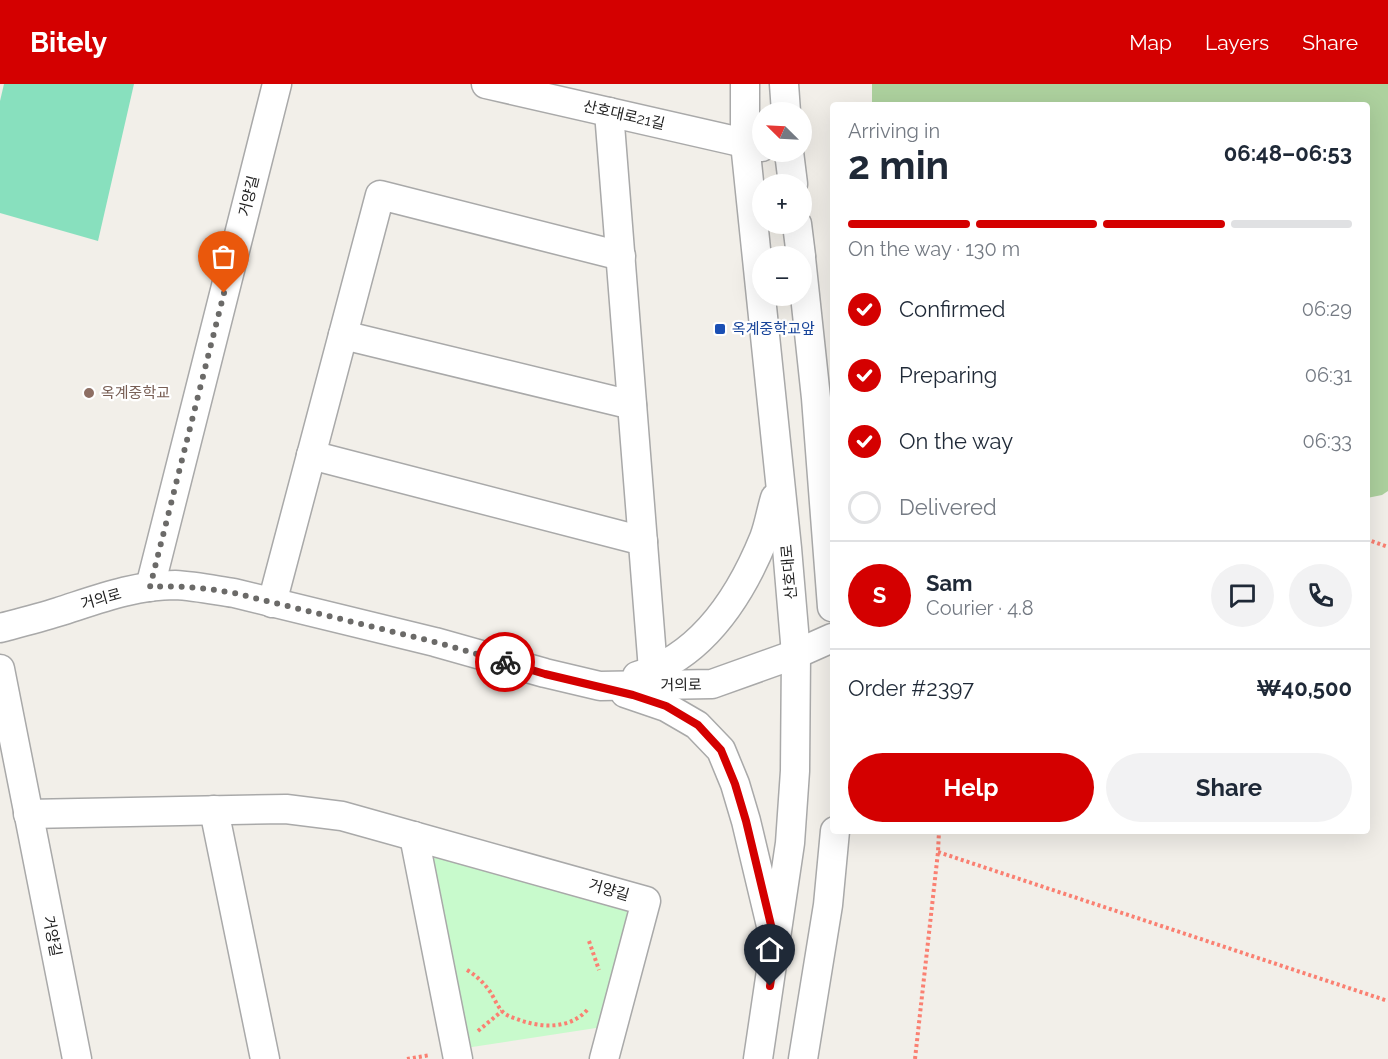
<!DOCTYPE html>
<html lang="en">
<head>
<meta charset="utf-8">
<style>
	body { margin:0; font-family:Raleway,"Noto Sans KR",sans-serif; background:#f2f2f3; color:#1f2937; height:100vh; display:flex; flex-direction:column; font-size:22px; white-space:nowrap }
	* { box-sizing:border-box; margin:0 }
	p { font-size:20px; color:#747a83 }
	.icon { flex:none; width:33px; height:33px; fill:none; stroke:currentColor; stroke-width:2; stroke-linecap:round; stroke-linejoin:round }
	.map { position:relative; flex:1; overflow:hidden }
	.drawer { position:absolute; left:830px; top:18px; width:540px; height:732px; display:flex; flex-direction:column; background:#fff; border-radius:6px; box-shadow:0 6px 24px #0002 }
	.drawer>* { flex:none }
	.needle { width:39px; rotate:294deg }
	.buttons { position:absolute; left:752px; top:18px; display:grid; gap:12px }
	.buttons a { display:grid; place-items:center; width:60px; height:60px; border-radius:50%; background:#fff; box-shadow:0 6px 24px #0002; font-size:30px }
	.pin { position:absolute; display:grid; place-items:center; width:51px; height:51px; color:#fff; margin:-62px -26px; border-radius:50% 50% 50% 0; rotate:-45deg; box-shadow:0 0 6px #0007 }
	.pin .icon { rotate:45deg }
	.courier { position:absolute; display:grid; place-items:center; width:60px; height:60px; margin:-30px; border:4px solid #d40000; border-radius:50%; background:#fff; color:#222; box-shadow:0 2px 8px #0007 }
	.overview em { font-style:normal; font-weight:700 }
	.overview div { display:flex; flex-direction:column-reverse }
	.overview { display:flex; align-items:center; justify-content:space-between; height:102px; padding:0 18px }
	h1 { font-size:39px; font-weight:700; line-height:45px }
	.bar { display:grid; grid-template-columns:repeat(4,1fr); gap:9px 6px; align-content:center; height:72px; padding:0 18px }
	.bar i { height:8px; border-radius:4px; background:#e0e1e3 }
	.bar .current { background:#d40000 }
	.bar p { grid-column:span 4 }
	.line { display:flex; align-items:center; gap:15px; padding:0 18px; border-top:2px solid #e0e1e3 }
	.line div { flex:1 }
	.round { display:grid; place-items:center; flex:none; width:63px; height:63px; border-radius:32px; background:#f2f2f3 }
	ol { padding:0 18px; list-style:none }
	li { display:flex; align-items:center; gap:18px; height:66px }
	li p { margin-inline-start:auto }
	li .icon { padding:6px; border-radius:50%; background:#d40000; color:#fff; stroke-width:4 }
	li:last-child { color:#747a83 }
	li i { width:33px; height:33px; border:3px solid #e0e1e3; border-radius:50% }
	.primary-button { display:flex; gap:12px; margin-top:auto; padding:12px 18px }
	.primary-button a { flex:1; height:69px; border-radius:36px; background:#d40000; color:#fff; font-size:24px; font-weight:700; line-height:69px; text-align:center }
	.primary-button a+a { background:#f2f2f3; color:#1f2937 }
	header { display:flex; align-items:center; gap:36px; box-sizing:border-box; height:84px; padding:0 30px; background:#d40000; color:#fff }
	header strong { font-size:28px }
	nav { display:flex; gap:33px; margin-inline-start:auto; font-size:21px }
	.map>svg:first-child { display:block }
</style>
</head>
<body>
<header>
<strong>Bitely</strong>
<nav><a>Map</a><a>Layers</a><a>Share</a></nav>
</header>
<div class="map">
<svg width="1388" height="975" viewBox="0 0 1388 975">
	<rect width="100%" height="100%" fill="#f2efe9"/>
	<polygon fill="#add19e" points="872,0 1388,0 1388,407 1382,411 1367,414 1366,21 872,21"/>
	<polygon fill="#c8facc" points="419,756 641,820 609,942 459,965"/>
	<polygon fill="#88e0be" points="4,0 134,0 98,157 0,129 0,17"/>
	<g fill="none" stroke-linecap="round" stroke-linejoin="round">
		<g stroke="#a9a9a9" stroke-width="31">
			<g id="minor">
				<polyline points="486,0 762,63"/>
				<polyline points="745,0 745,59 787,464 796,570 795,687 790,759 758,975"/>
				<polyline points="784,0 786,28"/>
				<polyline points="609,28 653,586"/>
				<polyline points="789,68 793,100"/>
				<polyline points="797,140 801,172"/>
				<polyline points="801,174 816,314 832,523"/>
				<polyline points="343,251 632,321"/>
				<polyline points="311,371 643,457"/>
				<polyline points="150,503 277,0"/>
				<polyline points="272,519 380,111 621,172"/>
				<path d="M0,544C19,539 39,534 58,528C96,516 134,501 175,501C195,502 214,506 234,509L435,558L545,589L600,602L712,600L796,570L832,554"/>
				<polyline points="0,585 77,975"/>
				<path d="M637,592C701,573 740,513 764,454C769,441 771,427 775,414"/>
				<polyline points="625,609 666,623 697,641 721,666 735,700 746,737 772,846"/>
				<polyline points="214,726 265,975"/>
				<polyline points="28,730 286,725 342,732 646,817 604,975"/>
				<polyline points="414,752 458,975"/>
				<polyline points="803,975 828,821 835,747"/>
			</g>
		</g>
		<g stroke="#fa8072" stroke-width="4" stroke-dasharray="3 3" stroke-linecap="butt">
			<polyline points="1366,455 1388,463"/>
			<polyline points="938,768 1388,917"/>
			<polyline points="589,857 599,886"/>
			<path d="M467,886C477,892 485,900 491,909C494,914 497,921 501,926C505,931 511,933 517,935C540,944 570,946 588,925"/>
			<polyline points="478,947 502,927"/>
			<polyline points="407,975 430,971"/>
			<polyline points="915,975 938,768 939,747"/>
		</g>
		<use href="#minor" stroke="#fff" stroke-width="28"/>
	</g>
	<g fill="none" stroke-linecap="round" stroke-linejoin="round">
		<path stroke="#6b6a68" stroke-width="6" stroke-dasharray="0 10.8" d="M224,209L150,503C179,501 206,504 234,509L435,558L505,578"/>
		<polyline stroke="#d40000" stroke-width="8" points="505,578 545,590 633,611 666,622 698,641 721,666 735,700 746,737 776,862 770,902"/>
	</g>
	<rect fill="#1a4fb4" stroke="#fff" stroke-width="2" x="714" y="239" width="12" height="12" rx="3"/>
	<circle fill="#8d6e63" stroke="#fff" stroke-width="2" cx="89" cy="309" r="6"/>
	<g text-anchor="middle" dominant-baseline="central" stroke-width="4.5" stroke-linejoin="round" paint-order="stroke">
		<g font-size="15" fill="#222" stroke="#fff">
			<text transform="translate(624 31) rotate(13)">산호대로21길</text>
			<text transform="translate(249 112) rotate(-76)">거양길</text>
			<text transform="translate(789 488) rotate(-95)">산호대로</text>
			<text transform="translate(101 515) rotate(-16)">거의로</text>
			<text transform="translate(681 601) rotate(-1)">거의로</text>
			<text transform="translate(609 806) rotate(16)">거양길</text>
			<text transform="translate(52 852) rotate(79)">거양길</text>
		</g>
		<g font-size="15" fill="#164399" stroke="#fff" text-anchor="start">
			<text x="732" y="245">옥계중학교앞</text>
		</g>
		<g font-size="15" fill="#785e54" stroke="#fff" text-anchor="start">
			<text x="101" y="309">옥계중학교</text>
		</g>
	</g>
</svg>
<div class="buttons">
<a><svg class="needle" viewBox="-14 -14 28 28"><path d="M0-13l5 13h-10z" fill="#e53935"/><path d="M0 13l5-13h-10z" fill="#747a83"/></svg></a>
<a>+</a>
<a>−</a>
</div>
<div class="pin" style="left:224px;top:209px;background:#ea580c"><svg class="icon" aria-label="bag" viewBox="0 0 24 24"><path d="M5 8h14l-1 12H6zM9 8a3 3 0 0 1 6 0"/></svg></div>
<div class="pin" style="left:770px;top:902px;background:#1f2937"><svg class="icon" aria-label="home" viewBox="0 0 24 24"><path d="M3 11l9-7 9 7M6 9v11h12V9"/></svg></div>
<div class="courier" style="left:505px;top:578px"><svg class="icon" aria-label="bike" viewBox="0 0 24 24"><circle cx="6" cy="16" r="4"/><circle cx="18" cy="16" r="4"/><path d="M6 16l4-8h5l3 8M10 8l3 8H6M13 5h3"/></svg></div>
<section class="drawer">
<div class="overview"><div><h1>2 min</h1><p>Arriving in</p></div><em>06:48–06:53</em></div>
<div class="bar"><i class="current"></i><i class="current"></i><i class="current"></i><i></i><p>On the way · 130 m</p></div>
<ol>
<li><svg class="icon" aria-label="check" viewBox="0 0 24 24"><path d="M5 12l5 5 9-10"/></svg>Confirmed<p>06:29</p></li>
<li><svg class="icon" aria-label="check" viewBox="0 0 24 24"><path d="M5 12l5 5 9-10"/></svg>Preparing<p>06:31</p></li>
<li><svg class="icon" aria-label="check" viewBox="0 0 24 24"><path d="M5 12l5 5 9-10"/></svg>On the way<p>06:33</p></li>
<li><i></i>Delivered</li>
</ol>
<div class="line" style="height:108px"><b class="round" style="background:#d40000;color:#fff">S</b><div><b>Sam</b><p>Courier · 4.8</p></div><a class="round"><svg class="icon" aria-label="chat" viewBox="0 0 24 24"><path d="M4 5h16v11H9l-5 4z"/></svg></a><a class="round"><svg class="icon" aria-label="phone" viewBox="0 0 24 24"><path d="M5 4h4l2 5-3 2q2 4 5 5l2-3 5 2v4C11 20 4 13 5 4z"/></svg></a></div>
<div class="line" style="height:78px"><div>Order #2397</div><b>₩40,500</b></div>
<div class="primary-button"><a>Help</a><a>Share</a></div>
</section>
</div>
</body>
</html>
